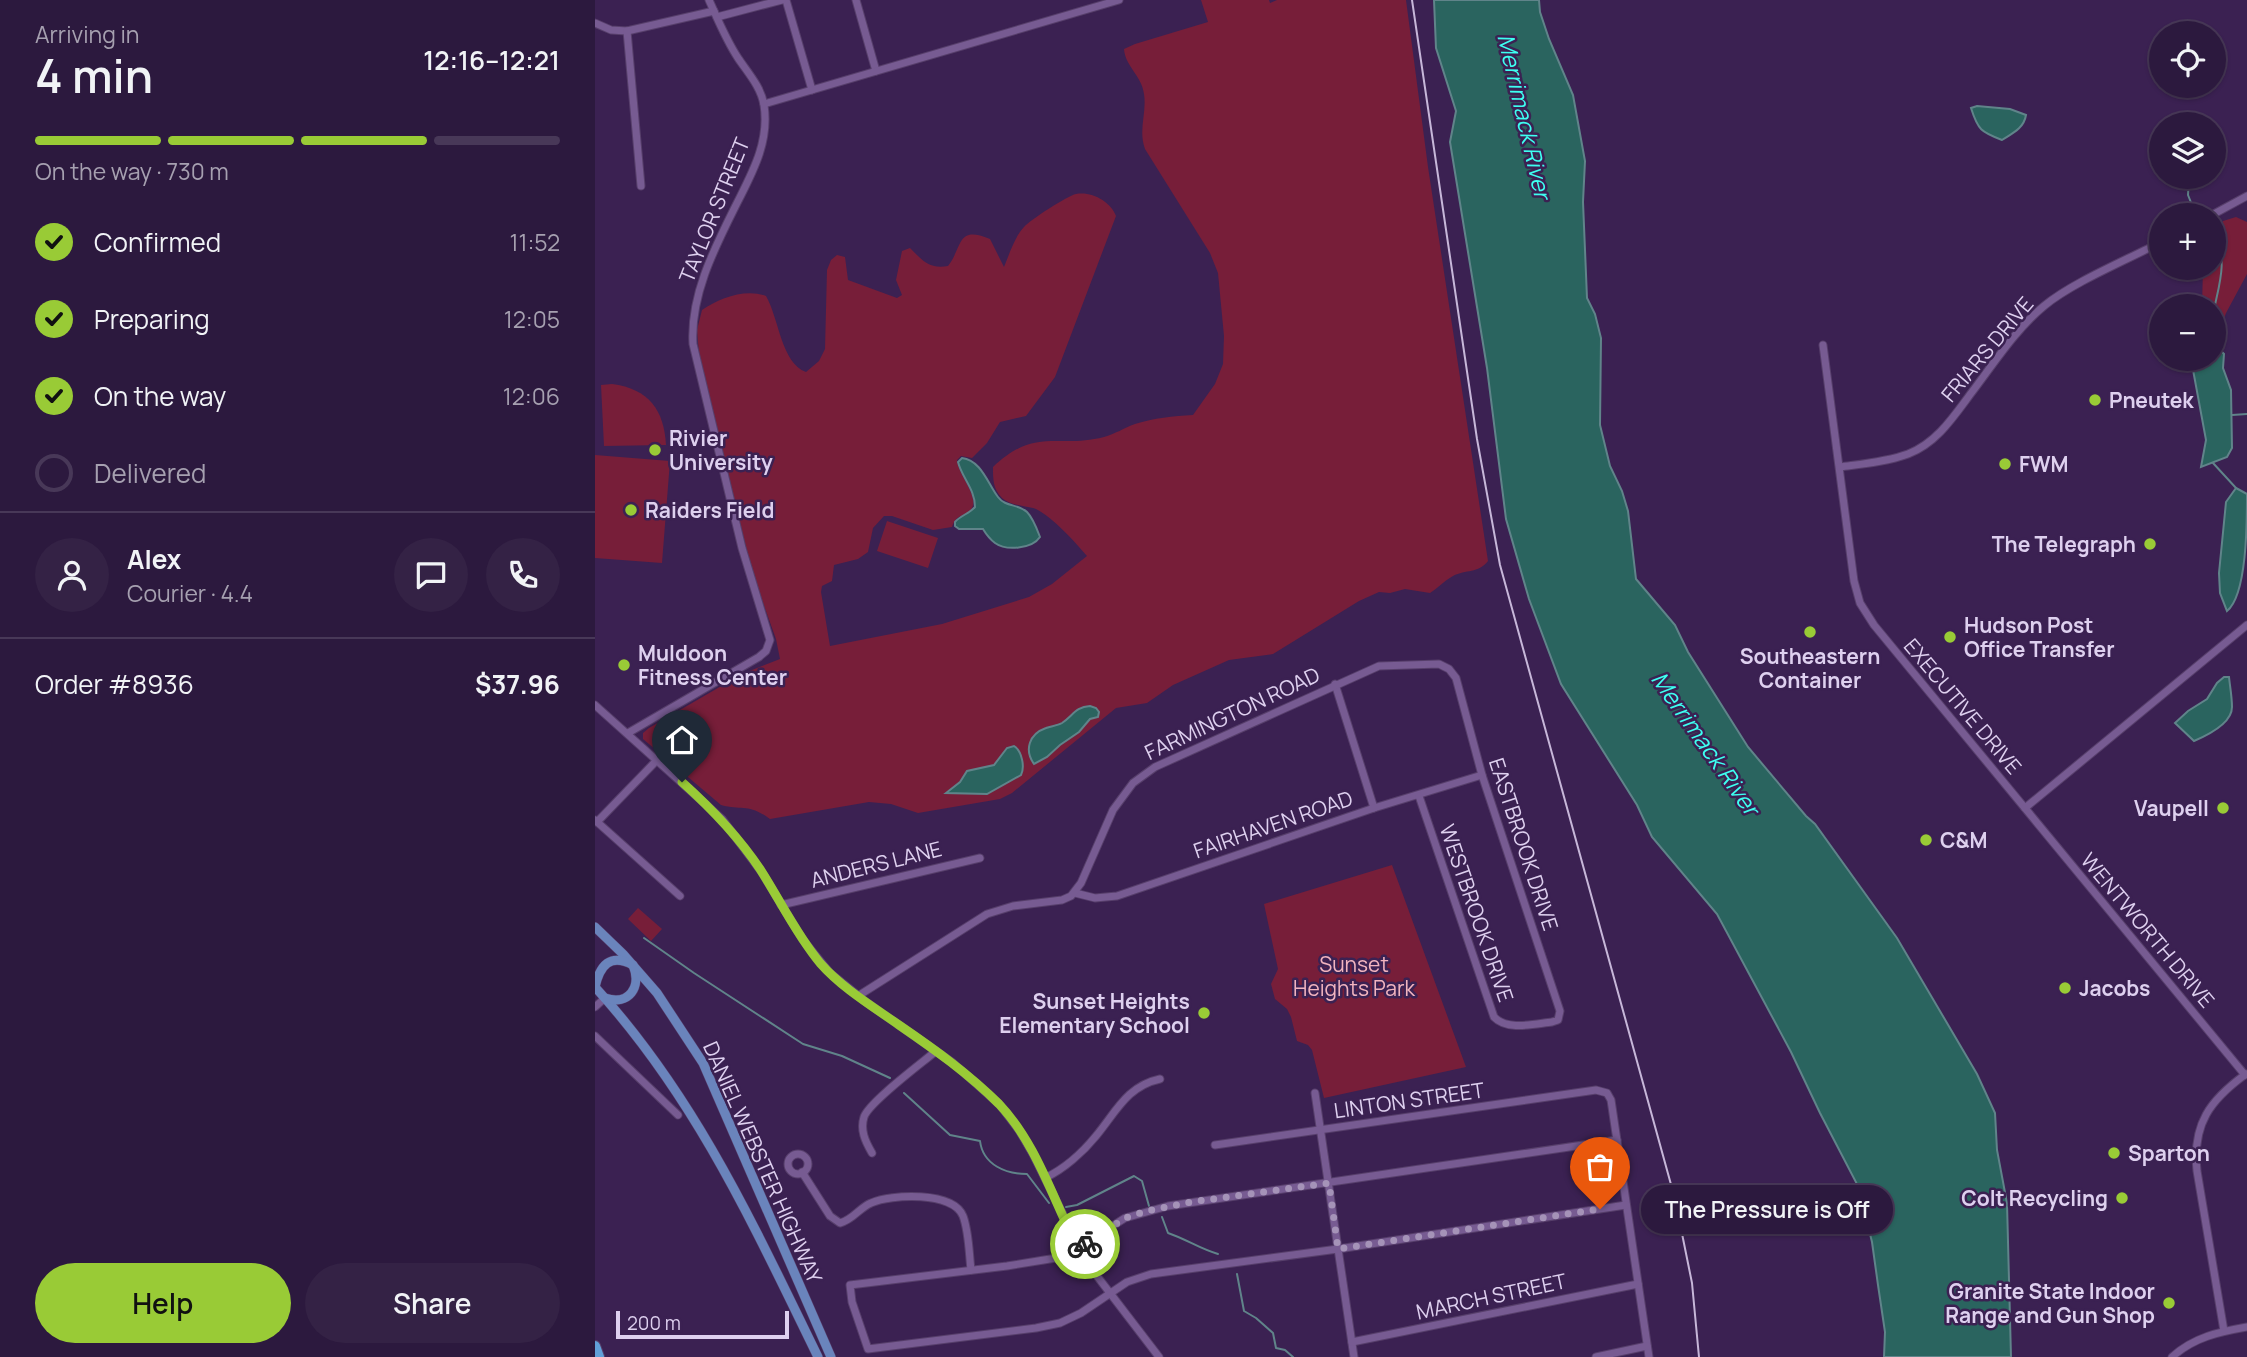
<!DOCTYPE html>
<html lang="en">
<head>
<meta charset="utf-8">
<style>
	body { margin:0; font-family:Manrope,sans-serif; background:#342245; color:#f1f3f6; height:100vh; display:flex; flex-direction:column; font-size:26px; white-space:nowrap }
	* { box-sizing:border-box; margin:0 }
	p { font-size:23px; color:#a6a0b0 }
	.icon { flex:none; width:38px; height:38px; fill:none; stroke:currentColor; stroke-width:2; stroke-linecap:round; stroke-linejoin:round }
	.map { position:relative; flex:1; overflow:hidden }
	.drawer { display:flex; flex-direction:column; background:#2c193e; width:595px }
	.drawer>* { flex:none }
	.fabs { position:absolute; left:1554px; top:21px; display:grid; gap:14px }
	.fabs a { display:grid; place-items:center; width:77px; height:77px; border-radius:50%; background:#2c193e; box-shadow:0 2px 5px #0004,0 0 0 2px #483858; font-size:35px }
	.scale { position:absolute; left:21px; bottom:18px; width:173px; box-sizing:border-box; padding-left:7px; border:4px solid #ded0ef; border-top:0; font-size:19px; line-height:24px; white-space:nowrap; color:#ded0ef; -webkit-text-stroke:5px #3b2152; paint-order:stroke }
	.pin { position:absolute; display:grid; place-items:center; width:60px; height:60px; color:#fff; margin:-72px -30px; border-radius:50% 50% 50% 0; rotate:-45deg; box-shadow:0 0 7px #0007 }
	.pin .icon { rotate:45deg }
	.courier { position:absolute; display:grid; place-items:center; width:70px; height:70px; margin:-35px; border:5px solid #99cb36; border-radius:50%; background:#fff; color:#222; box-shadow:0 2px 9px #0007 }
	.bubble { position:absolute; height:49px; border-radius:24px; background:#2c193e; box-shadow:0 2px 5px #0004,0 0 0 2px #483858; font-size:23px; font-weight:600; line-height:49px; text-align:center }
	.head em { font-style:normal; font-weight:600 }
	.head div { display:flex; flex-direction:column-reverse }
	.head { display:flex; align-items:center; justify-content:space-between; height:119px; padding:0 35px }
	h1 { font-size:46px; font-weight:600; line-height:52px }
	.bar { display:grid; grid-template-columns:repeat(4,1fr); gap:10px 7px; align-content:center; height:84px; padding:0 35px }
	.bar i { height:9px; border-radius:5px; background:#483858 }
	.bar .current { background:#99cb36 }
	.bar p { grid-column:span 4 }
	.line { display:flex; align-items:center; gap:18px; padding:0 35px; border-top:2px solid #483858 }
	.line div { flex:1 }
	.round { display:grid; place-items:center; flex:none; width:74px; height:74px; border-radius:37px; background:#342245 }
	ol { padding:0 35px; list-style:none }
	li { display:flex; align-items:center; gap:21px; height:77px }
	li p { margin-inline-start:auto }
	li .icon { padding:7px; border-radius:50%; background:#99cb36; color:#111; stroke-width:4 }
	li:last-child { color:#a6a0b0 }
	li i { width:38px; height:38px; border:4px solid #483858; border-radius:50% }
	.primary-button { display:flex; gap:14px; margin-top:auto; padding:14px 35px }
	.primary-button a { flex:1; height:80px; border-radius:42px; background:#99cb36; color:#111; font-size:28px; font-weight:600; line-height:80px; text-align:center }
	.primary-button a+a { background:#342245; color:#f1f3f6 }
	main { display:flex; flex:1; min-height:0 }
	.map>svg:first-child { display:block }
</style>
</head>
<body>
<main>
<section class="drawer">
<div class="head"><div><h1>4 min</h1><p>Arriving in</p></div><em>12:16–12:21</em></div>
<div class="bar"><i class="current"></i><i class="current"></i><i class="current"></i><i></i><p>On the way · 730 m</p></div>
<ol>
<li><svg class="icon" aria-label="check" viewBox="0 0 24 24"><path d="M5 12l5 5 9-10"/></svg>Confirmed<p>11:52</p></li>
<li><svg class="icon" aria-label="check" viewBox="0 0 24 24"><path d="M5 12l5 5 9-10"/></svg>Preparing<p>12:05</p></li>
<li><svg class="icon" aria-label="check" viewBox="0 0 24 24"><path d="M5 12l5 5 9-10"/></svg>On the way<p>12:06</p></li>
<li><i></i>Delivered</li>
</ol>
<div class="line" style="height:126px"><a class="round"><svg class="icon" aria-label="person" viewBox="0 0 24 24"><circle cx="12" cy="8" r="4"/><path d="M4 21q1-7 8-7t8 7"/></svg></a><div><b>Alex</b><p>Courier · 4.4</p></div><a class="round"><svg class="icon" aria-label="chat" viewBox="0 0 24 24"><path d="M4 5h16v11H9l-5 4z"/></svg></a><a class="round"><svg class="icon" aria-label="phone" viewBox="0 0 24 24"><path d="M5 4h4l2 5-3 2q2 4 5 5l2-3 5 2v4C11 20 4 13 5 4z"/></svg></a></div>
<div class="line" style="height:91px"><div>Order #8936</div><b>$37.96</b></div>
<div class="primary-button"><a>Help</a><a>Share</a></div>
</section>
<div class="map">
<svg width="1652" height="1357" viewBox="0 0 1652 1357">
	<rect width="100%" height="100%" fill="#3b2152"/>
	<g fill="#771e39">
		<path d="M606,0H674L675,3L682,0H811L833,167L893,561C883,574 871,569 858,576C849,581 843,588 835,593L810,589L795,593L784,592L764,601L678,654L634,660L578,685L552,703L521,708L417,793L405,799L323,813L296,804L274,802L175,819C153,803 148,811 126,805L48,739V733L54,728L147,674L185,659L181,639L157,572L104,354L102,330L107,310C124,298 151,288 171,296C184,318 186,363 211,372L224,361L230,349L232,270L236,260L242,255L250,257L253,280L302,298L307,295L301,280L307,251L315,248C328,261 334,269 353,266C368,247 361,225 395,239L409,267C414,255 420,236 429,227C435,220 472,196 481,194C497,191 516,202 521,216L460,377L431,416L405,422L392,443L377,458L366,456L362,460C363,474 384,496 377,508C371,518 362,512 357,527L338,530L297,516H289L278,528L273,552L263,559L239,565L237,581L227,586L226,592L235,646L347,624L434,597L457,584L492,556C482,544 453,512 438,508C429,506 415,505 407,498C398,489 398,479 398,467C441,426 463,449 509,437C520,434 529,428 540,424C559,418 578,416 598,415L620,384L628,364L629,336L623,273L615,253L550,149C543,130 552,113 549,94C547,76 530,66 529,49L540,44L613,22Z"/>
		<path d="M1641,217L1652,222V274L1631,313L1622,338V347H1619V306H1607L1608,268H1619C1619,250 1617,236 1628,221Z"/>
		<path d="M17,384C54,389 69,410 71,445L9,446L6,385Z"/>
		<polygon points="0,455 75,461 67,563 0,558"/>
		<polygon points="292,521 343,538 333,568 282,551"/>
		<polygon points="797,865 871,1067 729,1098 717,1050 713,1045 702,1041 696,1017 692,1009 680,999 676,984 683,969 669,904"/>
		<polygon points="43,908 67,929 56,941 33,919"/>
	</g>
	<g fill="#2a645f" stroke="#60848a" stroke-width="2">
		<polygon points="839,0 944,0 945,12 954,39 978,95 990,161 988,202 992,298 1000,314 1006,338 1005,425 1015,466 1027,491 1033,511 1041,579 1080,625 1093,652 1153,747 1211,816 1220,824 1302,938 1382,1074 1400,1113 1402,1150 1412,1203 1416,1357 1289,1357 1290,1332 1283,1285 1277,1242 1263,1186 1225,1113 1196,1052 1122,914 1057,837 1042,805 966,684 934,599 911,519 892,368 855,142 861,111 841,48"/>
		<path d="M1382,106L1415,109L1431,115C1429,128 1418,133 1407,140C1386,132 1383,130 1376,108Z"/>
		<polygon points="1619,347 1622,347 1629,354 1628,368 1636,390 1637,448 1632,457 1606,467 1611,440 1596,359 1619,359"/>
		<path d="M367,458C386,460 393,484 403,497C410,507 424,504 432,512C438,518 442,529 445,537C437,549 411,551 400,543C396,540 391,534 388,529H364L360,526V522C366,515 374,514 380,507C380,489 367,478 363,462Z"/>
		<path d="M1641,488L1652,494C1652,523 1652,595 1632,611L1625,593L1624,573L1631,502Z"/>
		<path d="M1629,677H1634C1635,687 1637,697 1637,707C1637,723 1613,735 1599,741L1580,723L1593,711L1612,699L1622,683Z"/>
		<path d="M495,706L501,708L504,712L503,717L495,719L484,732L465,745L452,757L439,764C429,750 434,734 451,728C456,726 462,726 467,723C478,716 480,707 495,706Z"/>
		<path d="M419,746C427,751 430,767 426,775L392,794L351,793L365,782L372,771L399,765L412,748Z"/>
	</g>
	<g fill="none" stroke-linecap="round" stroke-linejoin="round">
		<g stroke="#60848a" stroke-width="2">
			<polyline points="1594,177 1593,195 1601,215"/>
			<path d="M1619,240C1634,258 1623,288 1619,310"/>
			<polyline points="1637,415 1652,414"/>
			<polyline points="1618,463 1641,488"/>
			<polyline points="49,938 99,973 208,1044 247,1056 295,1078"/>
			<path d="M309,1093L355,1135L385,1141C388,1165 411,1174 432,1174L454,1203"/>
			<polyline points="471,1207 482,1205 539,1176 547,1181 554,1206"/>
			<path d="M567,1217L573,1233C591,1239 605,1249 623,1254"/>
			<polyline points="642,1274 649,1311 661,1318 678,1333 681,1348 690,1350 698,1357"/>
		</g>
		<g stroke="#573f6b" stroke-width="9">
			<g id="minor">
				<polyline points="191,0 217,90"/>
				<polyline points="261,0 281,71"/>
				<polyline points="122,17 187,0"/>
				<polyline points="0,23 16,30 32,31 119,11"/>
				<polyline points="32,31 46,186"/>
				<polyline points="169,104 524,0"/>
				<polyline points="1617,215 1652,196"/>
				<polyline points="1228,345 1259,581 1265,603 1279,625 1650,1075"/>
				<path d="M1245,467C1267,464 1291,462 1313,454C1342,443 1359,416 1377,392C1399,363 1421,329 1449,306C1478,282 1532,260 1566,242"/>
				<polyline points="740,684 779,808"/>
				<polyline points="0,705 127,819 166,871 208,940 235,973 271,1002 358,1063 405,1105 424,1130 438,1154 492,1263 564,1357"/>
				<path d="M33,733L164,657L171,651L175,640L147,548L98,344C95,296 119,249 140,207C156,175 175,143 169,105C166,87 153,73 143,58C131,40 123,20 114,0"/>
				<polyline points="1430,808 1652,625"/>
				<polyline points="0,820 85,896"/>
				<polyline points="2,822 62,760"/>
				<polyline points="480,893 500,898 522,896 779,808 887,775"/>
				<polyline points="186,905 385,858"/>
				<path d="M263,996L392,914L418,906L467,900L476,896L486,883L518,810L538,783L560,767L784,666L844,664L854,669L861,678L887,775L965,1011L963,1020L957,1022C939,1024 912,1031 899,1017L824,796"/>
				<polyline points="0,1007 10,998"/>
				<polyline points="0,1036 83,1115"/>
				<polyline points="720,1093 759,1357"/>
				<polyline points="620,1145 1001,1090 1012,1093 1016,1100 1054,1357"/>
				<path d="M277,1153C270,1141 265,1130 269,1117C274,1102 327,1063 341,1051"/>
				<circle cx="203" cy="1164" r="10"/>
				<path d="M207,1172L235,1216L245,1223C258,1220 264,1208 276,1203C296,1194 358,1191 368,1216C374,1232 374,1253 376,1270"/>
				<path d="M450,1178C469,1169 488,1152 501,1136C521,1112 532,1086 565,1079"/>
				<polyline points="483,1248 530,1218 573,1206 1022,1140"/>
				<polyline points="486,1254 412,1266 255,1285 257,1302 273,1349 441,1328 465,1323 486,1313 532,1282 556,1274 743,1249 1031,1205"/>
				<path d="M1629,1331L1602,1171C1597,1124 1615,1100 1651,1074"/>
				<polyline points="757,1342 1043,1284"/>
				<polyline points="1001,1357 1052,1346"/>
				<path d="M1577,1357C1599,1337 1624,1332 1652,1327"/>
			</g>
		</g>
		<g stroke="#573f6b" stroke-width="10">
			<g id="major">
				<polyline points="0,927 28,954 62,993 108,1063 236,1357"/>
				<path d="M0,987C101,1098 158,1224 223,1357"/>
				<path d="M0,987C5,965 15,953 38,965C47,987 34,1006 10,998"/>
			</g>
		</g>
		<g stroke="#573f6b" stroke-width="12">
			<polyline id="highway" points="0,1346 4,1357"/>
		</g>
		<use href="#minor" stroke="#775b92" stroke-width="7"/>
		<use href="#major" stroke="#6a84bc" stroke-width="9"/>
		<use href="#highway" stroke="#61a0d8" stroke-width="10"/>
		<polyline stroke="#c7b7d9" stroke-width="2" points="817,0 882,439 905,565 1080,1199 1097,1283 1104,1357"/>
	</g>
	<g fill="none" stroke-linecap="round" stroke-linejoin="round">
		<polyline stroke="#a593b8" stroke-width="7" stroke-dasharray="0 12.6" points="490,1244 530,1218 552,1211 596,1202 734,1183 743,1249 1005,1209"/>
		<path stroke="#99cb36" stroke-width="9" d="M87,782C117,809 143,836 165,869C185,900 201,934 225,963C247,988 277,1006 304,1025C339,1049 374,1074 404,1104C442,1144 458,1200 483,1248L490,1244"/>
	</g>
	<g fill="#99cb36" stroke="#3b2152" stroke-width="2.5">
		<circle cx="1500" cy="400" r="7"/>
		<circle cx="60" cy="450" r="7"/>
		<circle cx="1410" cy="464" r="7"/>
		<circle cx="36" cy="510" r="7"/>
		<circle cx="1555" cy="544" r="7"/>
		<circle cx="1215" cy="632" r="7"/>
		<circle cx="1355" cy="637" r="7"/>
		<circle cx="29" cy="665" r="7"/>
		<circle cx="1628" cy="808" r="7"/>
		<circle cx="1331" cy="840" r="7"/>
		<circle cx="1470" cy="988" r="7"/>
		<circle cx="609" cy="1013" r="7"/>
		<circle cx="1519" cy="1153" r="7"/>
		<circle cx="1527" cy="1198" r="7"/>
		<circle cx="1574" cy="1303" r="7"/>
	</g>
	<g text-anchor="middle" dominant-baseline="central" stroke-width="5" stroke-linejoin="round" paint-order="stroke">
		<g font-size="21" fill="#ded0ef" stroke="#3b2152">
			<text transform="translate(119 210) rotate(-68)">TAYLOR STREET</text>
			<text transform="translate(1392 349) rotate(-50)">FRIARS DRIVE</text>
			<text transform="translate(1368 706) rotate(50)">EXECUTIVE DRIVE</text>
			<text transform="translate(637 713) rotate(-25)">FARMINGTON ROAD</text>
			<text transform="translate(678 824) rotate(-19)">FAIRHAVEN ROAD</text>
			<text transform="translate(929 844) rotate(72)">EASTBROOK DRIVE</text>
			<text transform="translate(281 864) rotate(-14)">ANDERS LANE</text>
			<text transform="translate(882 913) rotate(71)">WESTBROOK DRIVE</text>
			<text transform="translate(1553 930) rotate(50)">WENTWORTH DRIVE</text>
			<text transform="translate(814 1100) rotate(-8)">LINTON STREET</text>
			<text transform="translate(168 1162) rotate(66)">DANIEL WEBSTER HIGHWAY</text>
			<text transform="translate(896 1296) rotate(-12)">MARCH STREET</text>
		</g>
		<g font-size="21" font-weight="bold" fill="#ded0ef" stroke="#3b2152" text-anchor="start">
			<text x="1514" y="400">Pneutek</text>
			<text x="74" y="438">Rivier<tspan x="74" dy="24">University</tspan></text>
			<text x="1424" y="464">FWM</text>
			<text x="50" y="510">Raiders Field</text>
			<text x="1541" y="544" text-anchor="end">The Telegraph</text>
			<text x="1369" y="625">Hudson Post<tspan x="1369" dy="24">Office Transfer</tspan></text>
			<text x="43" y="653">Muldoon<tspan x="43" dy="24">Fitness Center</tspan></text>
			<text x="1215" y="656" text-anchor="middle">Southeastern<tspan x="1215" dy="24">Container</tspan></text>
			<text x="1614" y="808" text-anchor="end">Vaupell</text>
			<text x="1345" y="840">C&amp;M</text>
			<text x="1484" y="988">Jacobs</text>
			<text x="595" y="1001" text-anchor="end">Sunset Heights<tspan x="595" dy="24">Elementary School</tspan></text>
			<text x="1533" y="1153">Sparton</text>
			<text x="1513" y="1198" text-anchor="end">Colt Recycling</text>
			<text x="1560" y="1291" text-anchor="end">Granite State Indoor<tspan x="1560" dy="24">Range and Gun Shop</tspan></text>
		</g>
		<g font-size="21" fill="#f2b4bf" stroke="#3b2152">
			<text x="759" y="964">Sunset<tspan x="759" dy="24">Heights Park</tspan></text>
		</g>
		<g font-size="23" font-style="italic" fill="#3dfff0" stroke="#3b2152">
			<text transform="translate(930 116) rotate(77)">Merrimack River</text>
			<text transform="translate(1111 743) rotate(55)">Merrimack River</text>
		</g>
	</g>
</svg>
<div class="fabs">
<a><svg class="icon" aria-label="locate" viewBox="0 0 24 24"><circle cx="12" cy="12" r="6"/><path d="M12 2v4M12 18v4M2 12h4M18 12h4"/></svg></a>
<a><svg class="icon" aria-label="layers" viewBox="0 0 24 24"><path d="M12 4l9 5-9 5-9-5zM3 14l9 5 9-5"/></svg></a>
<a>+</a>
<a>−</a>
</div>
<div class="scale">200 m</div>
<div class="pin" style="left:1005px;top:1209px;background:#ea580c"><svg class="icon" aria-label="bag" viewBox="0 0 24 24"><path d="M5 8h14l-1 12H6zM9 8a3 3 0 0 1 6 0"/></svg></div>
<div class="pin" style="left:87px;top:782px;background:#1f2937"><svg class="icon" aria-label="home" viewBox="0 0 24 24"><path d="M3 11l9-7 9 7M6 9v11h12V9"/></svg></div>
<div class="courier" style="left:490px;top:1244px"><svg class="icon" aria-label="bike" viewBox="0 0 24 24"><circle cx="6" cy="16" r="4"/><circle cx="18" cy="16" r="4"/><path d="M6 16l4-8h5l3 8M10 8l3 8H6M13 5h3"/></svg></div>
<div class="bubble" style="left:1046px;top:1185px;width:252px">The Pressure is Off</div>
</div>
</main>
</body>
</html>
